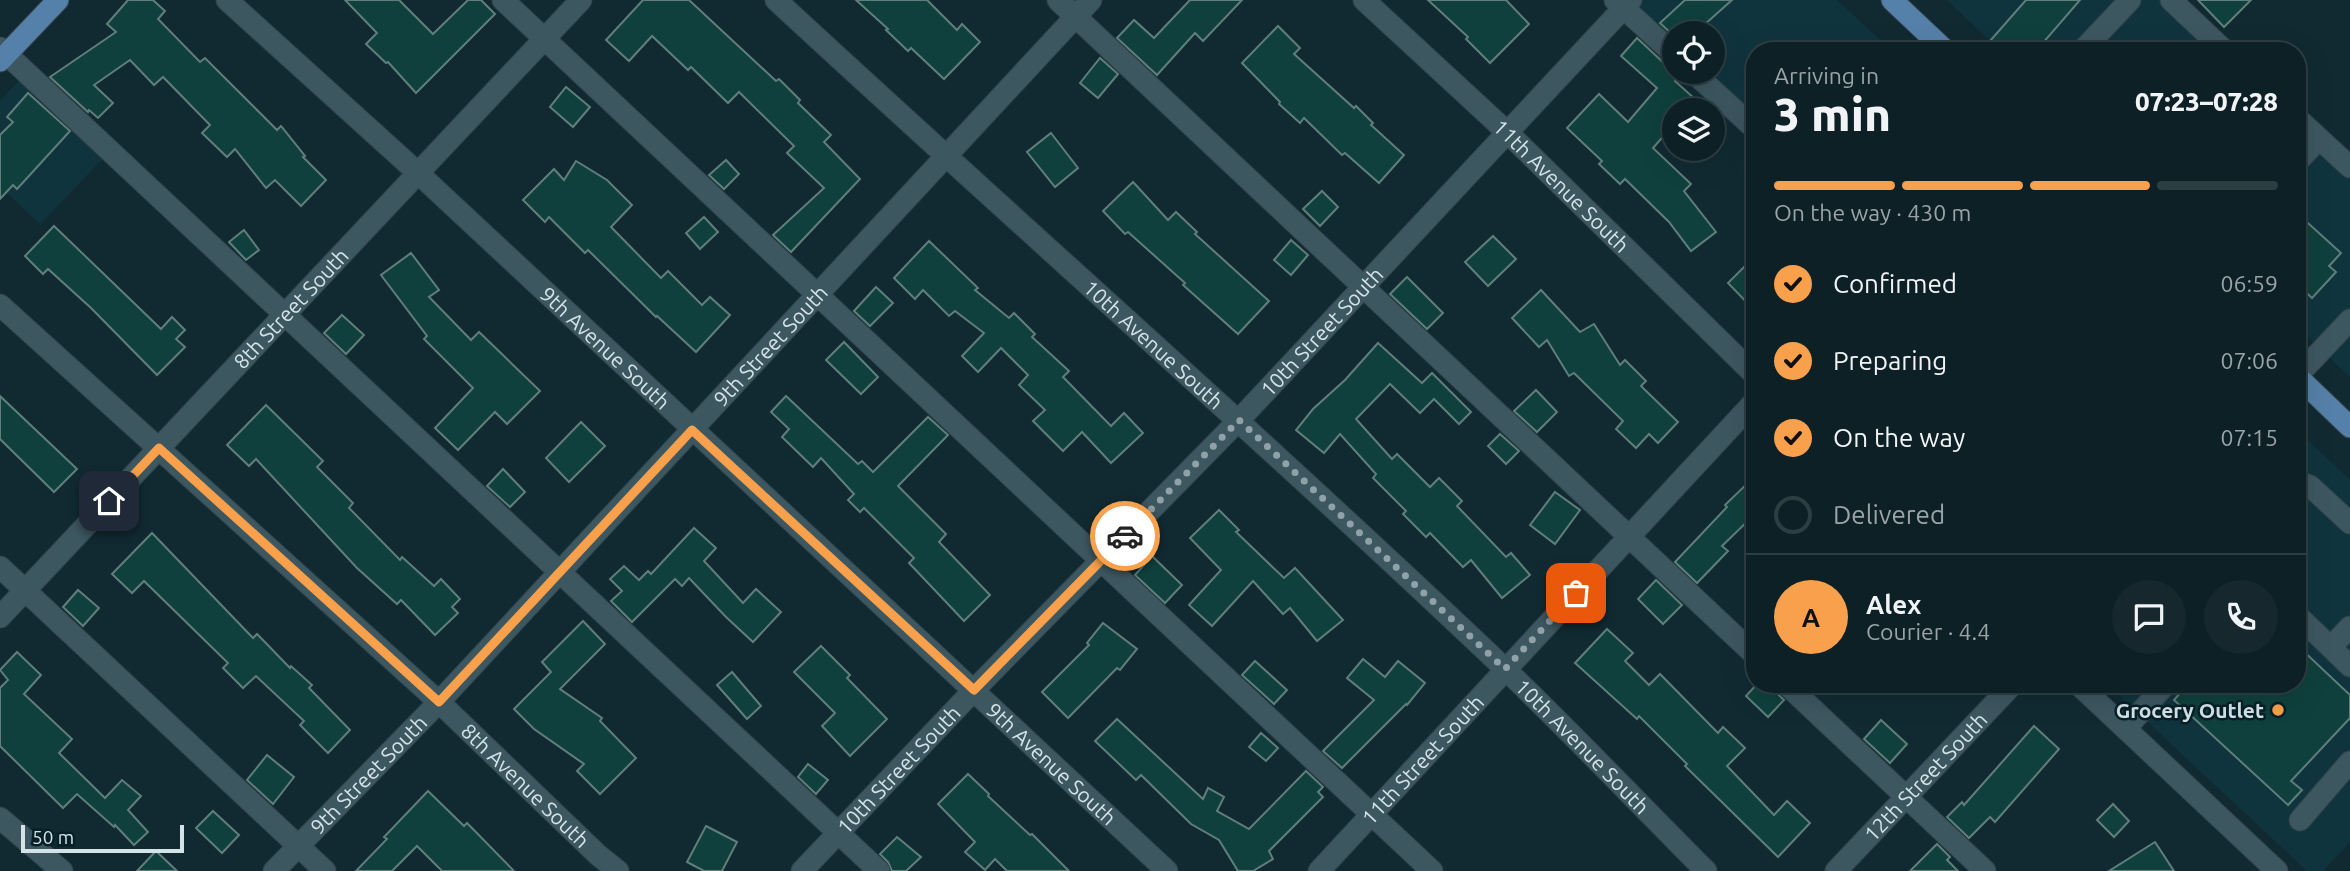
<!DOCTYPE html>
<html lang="en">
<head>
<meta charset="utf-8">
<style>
	body { margin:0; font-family:Ubuntu,sans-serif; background:#16282e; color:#f1f3f6; height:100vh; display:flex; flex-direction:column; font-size:26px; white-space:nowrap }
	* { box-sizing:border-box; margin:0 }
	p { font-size:23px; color:#9aa3a7 }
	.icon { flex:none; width:38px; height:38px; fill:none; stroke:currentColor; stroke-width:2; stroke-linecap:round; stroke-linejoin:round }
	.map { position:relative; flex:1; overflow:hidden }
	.panel { position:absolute; left:1746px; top:42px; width:560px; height:651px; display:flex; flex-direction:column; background:#0d2026; border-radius:28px; box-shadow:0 7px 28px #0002,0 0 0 2px #2d3e43 }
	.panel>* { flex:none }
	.buttons { position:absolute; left:1662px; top:21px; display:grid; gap:14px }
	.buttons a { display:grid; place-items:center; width:63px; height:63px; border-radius:50%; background:#0d2026; box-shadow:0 7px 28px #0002,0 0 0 2px #2d3e43; font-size:35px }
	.scale { position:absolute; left:21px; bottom:18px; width:163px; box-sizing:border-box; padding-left:7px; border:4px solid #d4e3e8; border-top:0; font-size:19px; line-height:24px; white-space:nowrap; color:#d4e3e8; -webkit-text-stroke:5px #072028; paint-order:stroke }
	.pin { position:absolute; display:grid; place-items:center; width:60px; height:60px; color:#fff; margin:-30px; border-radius:14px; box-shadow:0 4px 10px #0006 }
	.courier { position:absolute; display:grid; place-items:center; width:70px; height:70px; margin:-35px; border:5px solid #f8a04b; border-radius:50%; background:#fff; color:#222; box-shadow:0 2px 9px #0007 }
	.overview em { font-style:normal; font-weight:800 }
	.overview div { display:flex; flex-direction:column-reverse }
	.overview { display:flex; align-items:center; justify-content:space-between; height:119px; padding:0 28px }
	h1 { font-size:46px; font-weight:800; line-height:52px }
	.bar { display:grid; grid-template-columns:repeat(4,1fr); gap:10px 7px; align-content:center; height:84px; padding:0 28px }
	.bar i { height:9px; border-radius:5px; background:#2d3e43 }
	.bar .current { background:#f8a04b }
	.bar p { grid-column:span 4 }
	.line { display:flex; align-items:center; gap:18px; padding:0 28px; border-top:2px solid #2d3e43 }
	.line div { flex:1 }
	.round { display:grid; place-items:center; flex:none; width:74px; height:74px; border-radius:37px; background:#16282e }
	ol { padding:0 28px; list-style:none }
	li { display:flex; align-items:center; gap:21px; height:77px }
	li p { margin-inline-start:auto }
	li .icon { padding:7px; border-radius:50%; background:#f8a04b; color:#111; stroke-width:4 }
	li:last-child { color:#9aa3a7 }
	li i { width:38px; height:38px; border:4px solid #2d3e43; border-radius:50% }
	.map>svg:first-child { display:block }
</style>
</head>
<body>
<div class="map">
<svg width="2350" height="871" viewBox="0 0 2350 871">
	<rect width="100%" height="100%" fill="#112a32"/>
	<g fill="#10343e">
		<polygon points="1606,0 1837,0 1892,51 1755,51 1755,142 1682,72 1713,72 1713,33 1675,33 1675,65"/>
		<polygon points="1947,0 2184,0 2236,51 2001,51"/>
		<polygon points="33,66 116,145 40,224 0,186 0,101"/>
		<polygon points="2298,109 2350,158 2350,377 2298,328"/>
		<polygon points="2298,431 2350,480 2350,842 2323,871 2307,871 2107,684 2298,684"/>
	</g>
	<g fill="#0f403d" stroke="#607e7b" stroke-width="2">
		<polygon points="128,0 153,0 165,11 158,19 200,62 205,58 277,130 281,126 305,156 303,157 326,180 301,206 275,180 266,188 235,149 227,157 202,133 210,125 163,77 154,85 130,60 94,85 113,103 98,118 89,110 88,112 50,77 116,32 107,24"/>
		<polygon points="345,0 399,0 433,34 468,0 481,0 495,14 416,93 388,62 386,63 366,44 377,33"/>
		<polygon points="643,0 689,0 776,81 779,79 800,100 798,103 831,135 824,142 860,179 791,252 773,235 824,188 787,153 794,146 739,92 728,103 691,67 688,70 652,36 629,61 606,40"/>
		<polygon points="856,0 927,0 957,30 962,24 980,42 944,79 911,48 908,51 886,30 888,29"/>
		<polygon points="1190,0 1242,0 1203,41 1195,33 1157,75 1117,38 1134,20 1154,38"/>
		<polygon points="1428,0 1506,0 1529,24 1490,63 1466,39 1468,37"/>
		<polygon points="1685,0 1732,0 1695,33 1675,33 1675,37 1660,23"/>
		<polygon points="2026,0 2080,0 2036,51 2002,51 1990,41"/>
		<polygon points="2198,0 2251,0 2224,27"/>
		<polygon points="1278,26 1300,48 1294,54 1354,108 1356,106 1373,123 1371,125 1404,155 1379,183 1345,153 1342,155 1304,118 1300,123 1279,104 1280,102 1242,63"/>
		<polygon points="1637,38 1666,65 1675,68 1675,81 1695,99 1686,110 1675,110 1675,123 1653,148 1691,184 1684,191 1716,232 1691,251 1669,222 1625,179 1620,184 1599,164 1602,161 1567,128 1599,94 1628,122 1657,88 1621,56"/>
		<polygon points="1100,58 1118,74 1098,98 1080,83"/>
		<polygon points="566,87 590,107 573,127 550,107"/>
		<polygon points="28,93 70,131 17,189 13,185 0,199 0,135 13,122 7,117"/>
		<polygon points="1051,133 1078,168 1055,187 1027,152"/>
		<polygon points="726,160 739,174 724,189 709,175"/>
		<polygon points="576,161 607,180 632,205 611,227 661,278 668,271 702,305 710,297 730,315 696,352 657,316 656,317 588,250 585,253 549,217 545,222 523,200 554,169 564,180"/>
		<polygon points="1133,182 1168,220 1176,212 1197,232 1195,234 1269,301 1238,334 1183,285 1185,283 1128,232 1125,234 1103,211"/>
		<polygon points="1322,191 1338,207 1320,226 1303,209"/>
		<polygon points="2298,214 2341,253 2329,266 2336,272 2312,298 2298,285"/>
		<polygon points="704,217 718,232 700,249 686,233"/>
		<polygon points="54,226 161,329 172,317 185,330 176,339 185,347 157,375 91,308 48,269 43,274 25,256"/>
		<polygon points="244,230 259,250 246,260 229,242"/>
		<polygon points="1493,236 1516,259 1488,286 1465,262"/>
		<polygon points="1291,240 1308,255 1291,275 1274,260"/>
		<polygon points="929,241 978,288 975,290 1009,318 1014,313 1035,334 1032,337 1069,371 1063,377 1111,426 1124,413 1143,433 1111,463 1082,432 1063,451 1033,421 1045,410 1019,385 1028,375 1001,348 978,372 962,356 984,333 955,311 949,316 923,290 915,299 894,278"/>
		<polygon points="411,253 439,290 429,297 471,340 479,332 540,391 507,424 495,412 458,450 435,428 473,388 424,339 427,336 381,275"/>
		<polygon points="1755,256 1755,311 1728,283"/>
		<polygon points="1407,277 1443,313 1427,329 1390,294"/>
		<polygon points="876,287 893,303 870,326 854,311"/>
		<polygon points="1541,290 1580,332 1594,324 1620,365 1625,360 1646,381 1641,386 1678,422 1658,443 1649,434 1636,448 1616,429 1623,421 1574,373 1569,376 1547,340 1539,347 1512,318"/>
		<polygon points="342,315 364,335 346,354 324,333"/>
		<polygon points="844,342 878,377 861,394 826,360"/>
		<polygon points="1378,343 1422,383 1432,373 1471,412 1459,424 1434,399 1420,413 1390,384 1356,419 1392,459 1397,454 1430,487 1439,478 1462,501 1457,506 1506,557 1511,553 1530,575 1502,598 1471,560 1463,567 1430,533 1426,537 1403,514 1406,511 1373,478 1376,474 1340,434 1324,453 1296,430 1313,409 1345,380"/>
		<polygon points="1536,390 1557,412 1537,432 1514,411"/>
		<polygon points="0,396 77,469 54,492 0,439"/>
		<polygon points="786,396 858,464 862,461 873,472 928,417 948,435 898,486 946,534 939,542 990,595 964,621 909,563 914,558 864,508 860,512 848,500 854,494 821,458 813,467 782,437 789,429 771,412"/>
		<polygon points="266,405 323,461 317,467 353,503 349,508 400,560 402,557 434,586 441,579 460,599 452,607 458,613 435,635 401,600 397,604 357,568 256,459 249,466 227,445"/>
		<polygon points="581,422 605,446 569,482 546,458"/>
		<polygon points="1500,434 1519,451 1506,464 1488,446"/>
		<polygon points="503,469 525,492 510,507 487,486"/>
		<polygon points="1755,476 1755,514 1722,546 1728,551 1697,583 1675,562 1727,507 1725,505"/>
		<polygon points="1555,492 1580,510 1555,544 1530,525"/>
		<polygon points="1219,510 1239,530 1236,532 1284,578 1295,568 1343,620 1317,641 1290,608 1283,614 1253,581 1212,626 1189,605 1221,570 1190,538"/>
		<polygon points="694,528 716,548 704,561 743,603 756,589 781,612 753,642 726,617 689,578 682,586 675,579 632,622 611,601 622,591 610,579 624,566 639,580 648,571 651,574"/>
		<polygon points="152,533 253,638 257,634 290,668 291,666 312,685 309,688 350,730 328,753 300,725 304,721 256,676 243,688 223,668 228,663 144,581 132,593 112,574"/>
		<polygon points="1152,556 1182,585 1165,603 1135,575"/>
		<polygon points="1656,580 1682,605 1663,624 1638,599"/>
		<polygon points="78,590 99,608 83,626 63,607"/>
		<polygon points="583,621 605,644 560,689 602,718 600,721 636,758 600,794 577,771 584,764 534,729 514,709 551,672 542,662"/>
		<polygon points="1103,623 1137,649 1120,670 1117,668 1068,718 1042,692 1089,645 1087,643"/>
		<polygon points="1607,629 1633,653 1625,661 1649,685 1660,674 1718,733 1723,727 1745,748 1727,766 1774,815 1787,801 1810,823 1778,857 1685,766 1687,764 1639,716 1637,719 1575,663"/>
		<polygon points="821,646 850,675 847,678 887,719 850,756 822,726 835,713 794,672"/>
		<polygon points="2298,646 2350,695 2350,718 2291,781 2302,790 2288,805 2174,700 2188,684 2298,684"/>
		<polygon points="17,652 41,675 24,694 72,739 59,753 105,798 122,780 141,796 128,810 148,832 134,845 115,825 114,827 77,794 63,808 0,746 0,688 8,680 0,670"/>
		<polygon points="1363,659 1385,677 1398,661 1425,683 1407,705 1406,704 1342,768 1323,751 1374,700 1347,678"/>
		<polygon points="1255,661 1287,690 1274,704 1242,675"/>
		<polygon points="732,672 761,706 747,719 717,685"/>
		<polygon points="1757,684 1767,684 1784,700 1768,717 1746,696"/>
		<polygon points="1117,719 1203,799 1208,788 1224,797 1217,811 1249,829 1306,771 1323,787 1318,792 1323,797 1269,851 1273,859 1253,871 1238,871 1219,840 1191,824 1141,775 1136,780 1095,741"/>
		<polygon points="1881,720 1907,744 1890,763 1864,739"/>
		<polygon points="2034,726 2059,749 1995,822 1990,817 1969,838 1947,817 1962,802 1964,805"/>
		<polygon points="1261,733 1278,748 1266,761 1249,747"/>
		<polygon points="267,755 294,777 273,804 247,780"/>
		<polygon points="808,764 828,780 816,794 798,777"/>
		<polygon points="968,774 989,794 988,796 1030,835 1032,834 1069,871 1007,871 995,859 985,870 965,852 975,842 938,804"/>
		<polygon points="428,791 464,826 467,823 514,871 442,871 417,846 392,871 356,871 387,839 384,837"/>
		<polygon points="2113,804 2129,821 2114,837 2097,820"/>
		<polygon points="213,811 239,835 222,853 196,828"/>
		<polygon points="706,826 737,842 722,871 704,871 687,862"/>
		<polygon points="897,837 921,857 906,871 892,871 888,862 880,854"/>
		<polygon points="2155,842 2174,871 2109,871"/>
		<polygon points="1937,844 1950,857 1947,860 1958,871 1910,871"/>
		<polygon points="156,851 177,871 137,871"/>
	</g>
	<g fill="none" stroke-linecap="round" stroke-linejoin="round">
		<g stroke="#33444b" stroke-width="23">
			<g id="minor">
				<path id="s1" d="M227,0L418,173L1167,871"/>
				<polyline points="503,0 1432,871"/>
				<path id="s2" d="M776,0C1017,223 1264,440 1503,667C1572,733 1638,803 1706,871"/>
				<polyline points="1058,0 1755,655"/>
				<path id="s3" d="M1364,0L1508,133L1755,375"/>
				<polyline points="1615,0 1675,55"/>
				<polyline points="2171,0 2225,51"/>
				<polyline points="0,48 879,871"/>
				<polyline points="2082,51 2130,0"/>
				<polyline points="1693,72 1755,129"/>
				<polyline points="2298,119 2350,167"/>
				<polyline points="2298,161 2319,139"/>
				<path id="s4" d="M0,305L439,702L598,855L618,871"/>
				<polyline points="2298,375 2350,320"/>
				<polyline points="2298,482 2310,486 2350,523"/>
				<polyline points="0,567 325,871"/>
				<polyline points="2298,616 2350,666"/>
				<path id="s5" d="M0,617L581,0"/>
				<polyline points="2331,647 2350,627"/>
				<polyline points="1786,684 1985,871"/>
				<polyline points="2078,684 2277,871"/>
				<polyline points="2126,728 2166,684"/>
				<polyline points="0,818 62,871"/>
				<polyline points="2300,820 2350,762"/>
				<path id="s6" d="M274,871L439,702L1091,0"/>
				<path id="s7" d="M802,871L974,690L1239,420L1631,0"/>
				<path id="s8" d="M1319,871L1755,401"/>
				<path id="s9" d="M1836,871L2013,684"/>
			</g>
		</g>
		<g stroke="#33444b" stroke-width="23">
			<g id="major">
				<polyline points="1892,0 1946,51"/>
				<polyline points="0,61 58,0"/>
				<polyline points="2298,377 2350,427"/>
			</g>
		</g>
		<use href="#minor" stroke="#3d5760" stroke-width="21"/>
		<use href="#major" stroke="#5580a9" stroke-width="21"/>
	</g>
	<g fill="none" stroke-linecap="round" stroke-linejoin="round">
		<polyline stroke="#90a2a8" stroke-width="7" stroke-dasharray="0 12.6" points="1125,536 1239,420 1505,669 1576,593"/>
		<polyline stroke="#f8a04b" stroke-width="9" points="109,501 159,448 439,702 692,430 974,690 1125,536"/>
	</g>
	<circle fill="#f8a04b" stroke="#072028" stroke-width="2.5" cx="2278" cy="710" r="7"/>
	<g text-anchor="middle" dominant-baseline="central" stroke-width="5" stroke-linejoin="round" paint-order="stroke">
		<g font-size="21" fill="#d4e3e8" stroke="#072028">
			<text stroke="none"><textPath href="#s3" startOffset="271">11th Avenue South</textPath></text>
			<text stroke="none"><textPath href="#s5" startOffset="424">8th Street South</textPath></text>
			<text stroke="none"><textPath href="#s7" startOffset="749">10th Street South</textPath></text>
			<text stroke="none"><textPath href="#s2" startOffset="511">10th Avenue South</textPath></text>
			<text stroke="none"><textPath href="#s6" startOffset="723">9th Street South</textPath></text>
			<text stroke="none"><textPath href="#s1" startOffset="514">9th Avenue South</textPath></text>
			<text stroke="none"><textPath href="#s2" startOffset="1099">10th Avenue South</textPath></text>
			<text stroke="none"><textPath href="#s8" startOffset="152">11th Street South</textPath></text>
			<text stroke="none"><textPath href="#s1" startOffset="1124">9th Avenue South</textPath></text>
			<text stroke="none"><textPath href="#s7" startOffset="140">10th Street South</textPath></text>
			<text stroke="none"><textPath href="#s6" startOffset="135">9th Street South</textPath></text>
			<text stroke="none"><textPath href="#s9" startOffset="130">12th Street South</textPath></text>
			<text stroke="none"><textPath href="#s4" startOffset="712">8th Avenue South</textPath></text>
		</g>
		<g font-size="21" font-weight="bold" fill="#d4e3e8" stroke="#072028" text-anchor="end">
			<text x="2264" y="710">Grocery Outlet</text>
		</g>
	</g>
</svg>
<div class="buttons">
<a><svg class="icon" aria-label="locate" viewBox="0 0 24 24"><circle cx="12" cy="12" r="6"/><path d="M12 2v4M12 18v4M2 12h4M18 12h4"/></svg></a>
<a><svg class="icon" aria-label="layers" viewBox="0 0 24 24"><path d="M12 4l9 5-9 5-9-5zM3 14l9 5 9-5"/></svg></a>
</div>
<div class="scale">50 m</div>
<div class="pin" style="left:1576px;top:593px;background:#ea580c"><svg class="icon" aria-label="bag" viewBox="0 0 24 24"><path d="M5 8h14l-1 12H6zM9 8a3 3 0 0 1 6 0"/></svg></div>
<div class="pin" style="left:109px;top:501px;background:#1f2937"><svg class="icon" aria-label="home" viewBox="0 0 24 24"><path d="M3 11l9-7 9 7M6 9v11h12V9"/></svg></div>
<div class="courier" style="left:1125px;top:536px"><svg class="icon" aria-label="car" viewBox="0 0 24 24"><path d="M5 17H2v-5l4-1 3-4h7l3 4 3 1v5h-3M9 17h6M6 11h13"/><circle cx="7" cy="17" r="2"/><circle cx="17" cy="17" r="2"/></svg></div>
<section class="panel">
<div class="overview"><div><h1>3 min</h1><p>Arriving in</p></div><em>07:23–07:28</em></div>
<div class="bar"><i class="current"></i><i class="current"></i><i class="current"></i><i></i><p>On the way · 430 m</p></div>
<ol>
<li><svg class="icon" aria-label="check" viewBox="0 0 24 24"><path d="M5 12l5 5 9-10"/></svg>Confirmed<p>06:59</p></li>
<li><svg class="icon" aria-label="check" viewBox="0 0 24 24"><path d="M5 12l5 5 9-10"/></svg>Preparing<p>07:06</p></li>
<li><svg class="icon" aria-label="check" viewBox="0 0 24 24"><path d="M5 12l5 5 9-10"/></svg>On the way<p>07:15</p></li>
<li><i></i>Delivered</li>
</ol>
<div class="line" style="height:126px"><b class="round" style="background:#f8a04b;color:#111">A</b><div><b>Alex</b><p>Courier · 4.4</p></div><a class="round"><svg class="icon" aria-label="chat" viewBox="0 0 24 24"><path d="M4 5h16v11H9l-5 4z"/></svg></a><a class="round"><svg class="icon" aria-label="phone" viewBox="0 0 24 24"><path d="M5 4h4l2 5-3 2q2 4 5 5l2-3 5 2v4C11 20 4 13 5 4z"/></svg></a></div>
</section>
</div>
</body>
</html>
